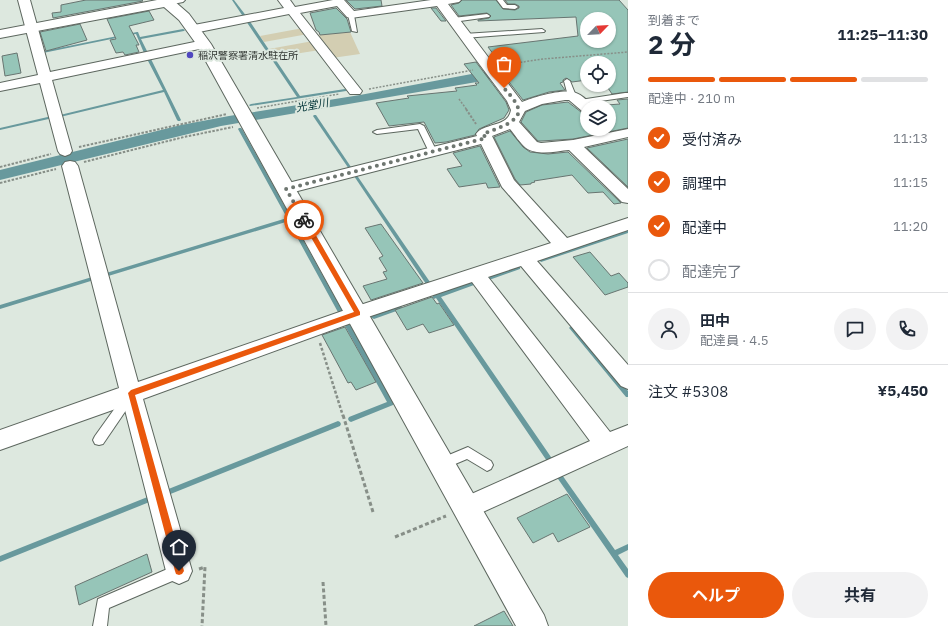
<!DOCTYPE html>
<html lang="ja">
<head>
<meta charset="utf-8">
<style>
	body { margin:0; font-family:"IBM Plex Sans","Noto Sans JP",sans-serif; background:#f2f2f3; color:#1f2937; height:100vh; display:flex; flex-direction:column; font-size:15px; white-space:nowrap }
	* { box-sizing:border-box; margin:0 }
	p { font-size:13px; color:#747a83 }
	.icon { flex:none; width:22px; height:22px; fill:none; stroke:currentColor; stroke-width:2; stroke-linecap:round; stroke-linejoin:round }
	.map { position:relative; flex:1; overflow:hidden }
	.panel { display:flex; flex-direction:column; background:#fff; width:320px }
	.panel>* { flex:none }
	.needle { width:26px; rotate:65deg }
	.controls { position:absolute; left:580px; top:12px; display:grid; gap:8px }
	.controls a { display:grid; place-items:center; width:36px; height:36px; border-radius:50%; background:#fff; box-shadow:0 1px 3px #0004; font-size:20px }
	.pin { position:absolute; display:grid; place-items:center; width:34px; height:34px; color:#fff; margin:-41px -17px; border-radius:50% 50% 50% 0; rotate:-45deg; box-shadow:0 0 4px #0007 }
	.pin .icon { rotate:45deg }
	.courier { position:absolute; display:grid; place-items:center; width:40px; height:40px; margin:-20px; border:3px solid #ea580c; border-radius:50%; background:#fff; color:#222; box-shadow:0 1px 5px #0007 }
	.summary em { font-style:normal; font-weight:700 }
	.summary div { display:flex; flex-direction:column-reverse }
	.summary { display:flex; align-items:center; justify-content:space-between; height:68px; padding:0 20px }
	h1 { font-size:26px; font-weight:700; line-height:30px }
	.bar { display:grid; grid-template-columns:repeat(4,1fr); gap:6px 4px; align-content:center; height:48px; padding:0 20px }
	.bar i { height:5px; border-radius:3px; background:#e0e1e3 }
	.bar .on { background:#ea580c }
	.bar p { grid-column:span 4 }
	.line { display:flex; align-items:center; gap:10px; padding:0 20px; border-top:1px solid #e0e1e3 }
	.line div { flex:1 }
	.round { display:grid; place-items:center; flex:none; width:42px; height:42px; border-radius:21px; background:#f2f2f3 }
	ol { padding:0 20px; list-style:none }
	li { display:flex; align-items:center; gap:12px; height:44px }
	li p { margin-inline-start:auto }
	li .icon { padding:4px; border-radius:50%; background:#ea580c; color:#fff; stroke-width:4 }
	li:last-child { color:#747a83 }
	li i { width:22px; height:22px; border:2px solid #e0e1e3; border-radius:50% }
	.action { display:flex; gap:8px; margin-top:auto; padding:8px 20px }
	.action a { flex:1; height:46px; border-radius:24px; background:#ea580c; color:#fff; font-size:16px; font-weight:700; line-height:46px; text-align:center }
	.action a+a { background:#f2f2f3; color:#1f2937 }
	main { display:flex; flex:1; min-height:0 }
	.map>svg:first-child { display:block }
</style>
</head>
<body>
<main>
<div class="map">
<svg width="628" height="626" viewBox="0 0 628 626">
	<rect width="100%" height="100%" fill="#dde8df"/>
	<g fill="#d3ceb2">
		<polygon points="303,28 308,34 264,42 260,36"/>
		<polygon points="350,32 360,54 332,58 315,35"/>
		<polygon points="313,41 320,50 275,57 269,49"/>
	</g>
	<polygon fill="#68999d" points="587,63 221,126 0,180 0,170 181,125 229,116 360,95 524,64"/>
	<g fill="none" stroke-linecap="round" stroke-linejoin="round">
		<g fill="#68999d" fill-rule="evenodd">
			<polygon points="232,0 234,0 247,17 246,18 244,18"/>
			<polygon points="247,20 249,20 300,96 345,89 347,90 346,91 250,106 249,105 251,104 297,97 246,21"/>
			<polygon points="183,29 185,30 184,31 141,39 148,53 146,54 144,53 136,34 43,53 41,52 40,47 43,46 44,51 137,32 138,32 140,37"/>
			<polygon points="147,56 150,57 181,120 180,121 178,121 177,120 164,92 60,117 58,116 60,115 163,90 146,57"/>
			<polygon points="314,115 316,115 351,167 351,169 349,169 313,116"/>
			<polygon points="52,116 54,117 53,118 0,130 0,128"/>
			<polygon points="239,128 241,128 242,129 298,230 298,231 294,231 289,221 105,277 103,276 103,274 287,218 238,129"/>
			<polygon points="354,174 356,174 430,282 430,284 426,284 354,176"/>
			<polygon points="628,229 628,233 541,262 539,260 539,259"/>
			<polygon points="300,237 302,238 343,312 344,313 343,314 339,314 298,239"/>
			<polygon points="518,266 520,267 520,269 489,280 487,278 487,277"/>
			<polygon points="92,277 94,279 94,280 0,309 0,305"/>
			<polygon points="472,282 474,283 474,285 441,297 553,460 554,462 553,464 551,465 549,464 436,298 434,299 432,297 435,294 438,294"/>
			<polygon points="400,306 402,307 402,309 374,319 372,318 371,317 372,316"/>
			<polygon points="348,324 350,325 394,403 393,405 351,422 349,421 348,419 349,417 387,402 345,326 346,325"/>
			<polygon points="572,326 574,327 628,391 628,397 626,397 570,329 569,328 570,327"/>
			<polygon points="338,421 340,422 341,424 340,426 168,495 166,494 165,492 166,490"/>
			<polygon points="558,471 560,472 615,550 628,544 628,550 618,555 628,569 628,578 626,577 556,476 555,474 556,472"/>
			<polygon points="150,496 152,497 153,499 152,501 0,562 0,556"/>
		</g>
	</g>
	<g fill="#96c5b8" stroke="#687571" fill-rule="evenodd">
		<polygon points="86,0 142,0 143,1 53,18 52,13 61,12 61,5"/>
		<polygon points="346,0 381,0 382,6 355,9"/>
		<path d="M462,0H496L503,9L515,10L519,8V6L515,4H508L505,0H619L628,10V92L612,94L606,85H609V63H587V80L572,82L566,78L563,80V82L560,83L565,90L549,92L523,100L492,60L497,59L488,47L578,36L576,17L478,21V20L489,18L491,16L487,13L459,16L451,5L459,3ZM587,19H609V41H587Z"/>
		<polygon points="336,8 347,19 351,32 320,35 319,32 316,30 310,13"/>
		<polygon points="431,8 436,8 446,21 441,21"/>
		<polygon points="149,11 154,20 129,26 139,45 136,45 139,52 125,55 123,52 116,53 110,40 116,39 107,19"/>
		<polygon points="80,24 87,40 46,51 40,32"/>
		<polygon points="17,53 21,73 5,76 2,56"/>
		<polygon points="476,62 506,102 509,110 504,118 479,129 475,135 446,142 435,143 424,122 389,126 376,103 409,98 407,96 457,91 455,88 477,85 475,83 479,83 464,64"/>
		<polygon points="628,99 628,128 573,139 541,141 538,141 521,122 526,112 542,105 568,102 581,112 587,113 587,129 609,129 609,107 594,107 594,106 620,104 617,100"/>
		<polygon points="510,131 523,147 530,152 548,154 568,152 621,203 614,204 603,192 588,193 572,175 534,181 535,182 531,183 531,184 520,185 515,179 494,137"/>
		<polygon points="628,139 628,187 587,148"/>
		<polygon points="480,146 500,187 488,188 486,183 459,187 447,169 462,166 453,153"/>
		<polygon points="381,224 423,283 371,300 363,286 387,279 383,272 387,271 379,258 383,256 365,228"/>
		<polygon points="590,252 611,276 619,273 628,283 628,287 605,295 573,257"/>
		<polygon points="432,297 437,304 439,303 454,325 429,333 423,324 407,330 395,310"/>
		<polygon points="345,327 376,382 356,390 351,382 348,383 322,335"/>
		<polygon points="567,494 590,527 558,542 553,533 533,543 517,518"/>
		<polygon points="147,554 152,572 79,605 75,586"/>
		<polygon points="504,611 513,626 474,626"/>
	</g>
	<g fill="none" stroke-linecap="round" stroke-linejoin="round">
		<g stroke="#5d675f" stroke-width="2">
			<g id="service">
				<polygon points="497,0 503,0 507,5 515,5 518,7 515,9 503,8"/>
				<polygon points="351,13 354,15 357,32 352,31 348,15"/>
				<polygon points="487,14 490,16 489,17 453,22 450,20 453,18"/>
				<polygon points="542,29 545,31 544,32 464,38 461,36 464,34"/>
				<polygon points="567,79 570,81 576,96 575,98 569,98 568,96 564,81"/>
				<polygon points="625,93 628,93 628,97 580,104 576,102 580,100"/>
				<polygon points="420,124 424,126 437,152 436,154 430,154 418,129 377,134 373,132 377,130"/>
				<polygon points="129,392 133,394 135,397 133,400 103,444 99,445 95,444 93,440 95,436 125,394"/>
				<polygon points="468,447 491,461 493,465 491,469 487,471 467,459 441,470 437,468 435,464 437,460"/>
				<polygon points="179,564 184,566 186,571 184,576 109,608 107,626 93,626 98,599"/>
			</g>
		</g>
		<g stroke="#5d675f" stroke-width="2">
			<g id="minor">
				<polygon points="18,0 30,0 50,72 204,40 208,41 210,44 208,47 204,48 52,80 72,151 70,154 65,156 60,154 58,151 40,83 0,91 0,83 38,75"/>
				<polygon points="164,0 185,0 183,2 168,5 164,4 162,2"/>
				<path d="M278,0H290L295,7L333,0H344L354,11L431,0H461L459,2L448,4L522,102C534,97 564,88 576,93C582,95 589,102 593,107H587V112L582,111L569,100H565L542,104L525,111L519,122L537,142L541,143L573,140L628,129V137L584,147L628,189V203L622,202L569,150C557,151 538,156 526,148C520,143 515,135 510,129L492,136L514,180L567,238L628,218V230L537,261L628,365V389L621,386L521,266L488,277L610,432L628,425V446L474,516L466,520L458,516L454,508L458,500L590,441L472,282L365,318L143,399L192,571L188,580L179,584L170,580L166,571L124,406L0,450V430L119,388L62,166L65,162L70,161L75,162L78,166L138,382L351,308L551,243L502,187L481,144L286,194L280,193L278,189L280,185L477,136L476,134C484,122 508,128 511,110L507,101L477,61L437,6L351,18L347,17L337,6L300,13L362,91L360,94H350L289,14L194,33L190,32L188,29L190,26L194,25L284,8Z"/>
			</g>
		</g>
		<g stroke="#5d675f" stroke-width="2">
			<polygon id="tertiary" points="157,0 173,0 189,14 211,44 544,615 548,626 516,626 197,45 179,20 164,7 0,38 0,30"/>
		</g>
		<g stroke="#878f88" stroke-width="1.5" stroke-dasharray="2 1.5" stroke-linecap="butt">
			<polyline points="503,65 543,59 628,52"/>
			<polyline points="369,89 473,70"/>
			<polyline points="459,99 467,110"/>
			<polyline points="257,108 339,94"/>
		</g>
		<g stroke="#878f88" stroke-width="2" stroke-dasharray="2.5 1.5" stroke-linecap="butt">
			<polyline points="466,109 476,124"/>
			<polyline points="79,147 227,114"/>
			<polyline points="84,162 184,137 233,127"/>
			<polyline points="0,167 51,154"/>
			<polyline points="0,183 56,169"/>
		</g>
		<polyline stroke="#878f88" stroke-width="2.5" stroke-dasharray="3 2" stroke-linecap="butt" points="320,343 343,416"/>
		<g stroke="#878f88" stroke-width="3" stroke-dasharray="4 2.5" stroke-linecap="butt">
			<polyline points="343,415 373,512"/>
			<polyline points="395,537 446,516"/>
			<polyline points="199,569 205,567 202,626"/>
			<polyline points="323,582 326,626"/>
		</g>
		<use href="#service" fill="#fff" fill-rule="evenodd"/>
		<use href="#minor" fill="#fff" fill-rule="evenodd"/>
		<use href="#tertiary" fill="#fff" fill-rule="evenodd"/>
	</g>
	<polygon fill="#ea580c" points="302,218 306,218 360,312 360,315 135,395 184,571 182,574 179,575 176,574 175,571 128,393 131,390 354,312 301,220"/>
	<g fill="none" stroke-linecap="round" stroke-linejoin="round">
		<path stroke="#6e7670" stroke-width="4" stroke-dasharray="0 7.2" d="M304,220L286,189L486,138L483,134C492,130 523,122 518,108C516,101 509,94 504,88"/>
	</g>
	<circle fill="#5048bf" stroke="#dde8df" stroke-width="1.5" cx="190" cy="55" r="4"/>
	<g text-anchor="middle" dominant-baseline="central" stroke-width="4" stroke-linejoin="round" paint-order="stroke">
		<g font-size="10" fill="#333834" stroke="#dde8df" text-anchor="start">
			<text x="198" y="55">稲沢警察署清水駐在所</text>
		</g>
		<g font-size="11" font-style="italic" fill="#003337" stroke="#dde8df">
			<text transform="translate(312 105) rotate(-10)">光堂川</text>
		</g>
	</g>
</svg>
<div class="controls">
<a><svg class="needle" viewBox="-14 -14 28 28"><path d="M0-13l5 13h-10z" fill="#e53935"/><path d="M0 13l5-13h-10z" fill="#747a83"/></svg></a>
<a><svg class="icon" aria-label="locate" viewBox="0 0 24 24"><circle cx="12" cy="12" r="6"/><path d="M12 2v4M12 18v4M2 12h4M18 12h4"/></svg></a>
<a><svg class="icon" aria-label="layers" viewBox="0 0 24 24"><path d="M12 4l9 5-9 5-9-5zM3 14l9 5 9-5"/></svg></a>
</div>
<div class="pin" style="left:504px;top:88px;background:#ea580c"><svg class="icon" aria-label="bag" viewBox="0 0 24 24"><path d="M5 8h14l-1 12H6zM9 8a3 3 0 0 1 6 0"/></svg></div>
<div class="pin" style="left:179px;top:571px;background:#1f2937"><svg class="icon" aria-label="home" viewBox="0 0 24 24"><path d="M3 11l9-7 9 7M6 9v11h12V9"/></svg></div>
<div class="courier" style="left:304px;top:220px"><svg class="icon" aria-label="bike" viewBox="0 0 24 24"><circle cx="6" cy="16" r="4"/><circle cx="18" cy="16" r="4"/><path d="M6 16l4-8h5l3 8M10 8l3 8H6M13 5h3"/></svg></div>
</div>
<section class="panel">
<div class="summary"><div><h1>2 分</h1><p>到着まで</p></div><em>11:25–11:30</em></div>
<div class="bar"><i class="on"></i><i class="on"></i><i class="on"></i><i></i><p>配達中 · 210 m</p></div>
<ol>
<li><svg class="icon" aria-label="check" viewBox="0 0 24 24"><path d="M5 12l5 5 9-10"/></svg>受付済み<p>11:13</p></li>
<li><svg class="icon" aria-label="check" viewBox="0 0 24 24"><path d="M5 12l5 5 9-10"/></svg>調理中<p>11:15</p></li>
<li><svg class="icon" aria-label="check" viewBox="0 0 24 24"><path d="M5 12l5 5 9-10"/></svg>配達中<p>11:20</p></li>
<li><i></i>配達完了</li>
</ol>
<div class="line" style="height:72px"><a class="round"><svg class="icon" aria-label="person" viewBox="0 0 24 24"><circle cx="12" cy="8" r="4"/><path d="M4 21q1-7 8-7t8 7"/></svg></a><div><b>田中</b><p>配達員 · 4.5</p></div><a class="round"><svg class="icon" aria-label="chat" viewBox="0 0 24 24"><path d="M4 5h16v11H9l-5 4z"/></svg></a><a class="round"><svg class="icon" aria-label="phone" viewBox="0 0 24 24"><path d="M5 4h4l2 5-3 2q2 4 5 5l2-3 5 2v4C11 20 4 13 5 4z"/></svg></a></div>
<div class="line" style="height:52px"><div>注文 #5308</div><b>¥5,450</b></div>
<div class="action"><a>ヘルプ</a><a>共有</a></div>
</section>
</main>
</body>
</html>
